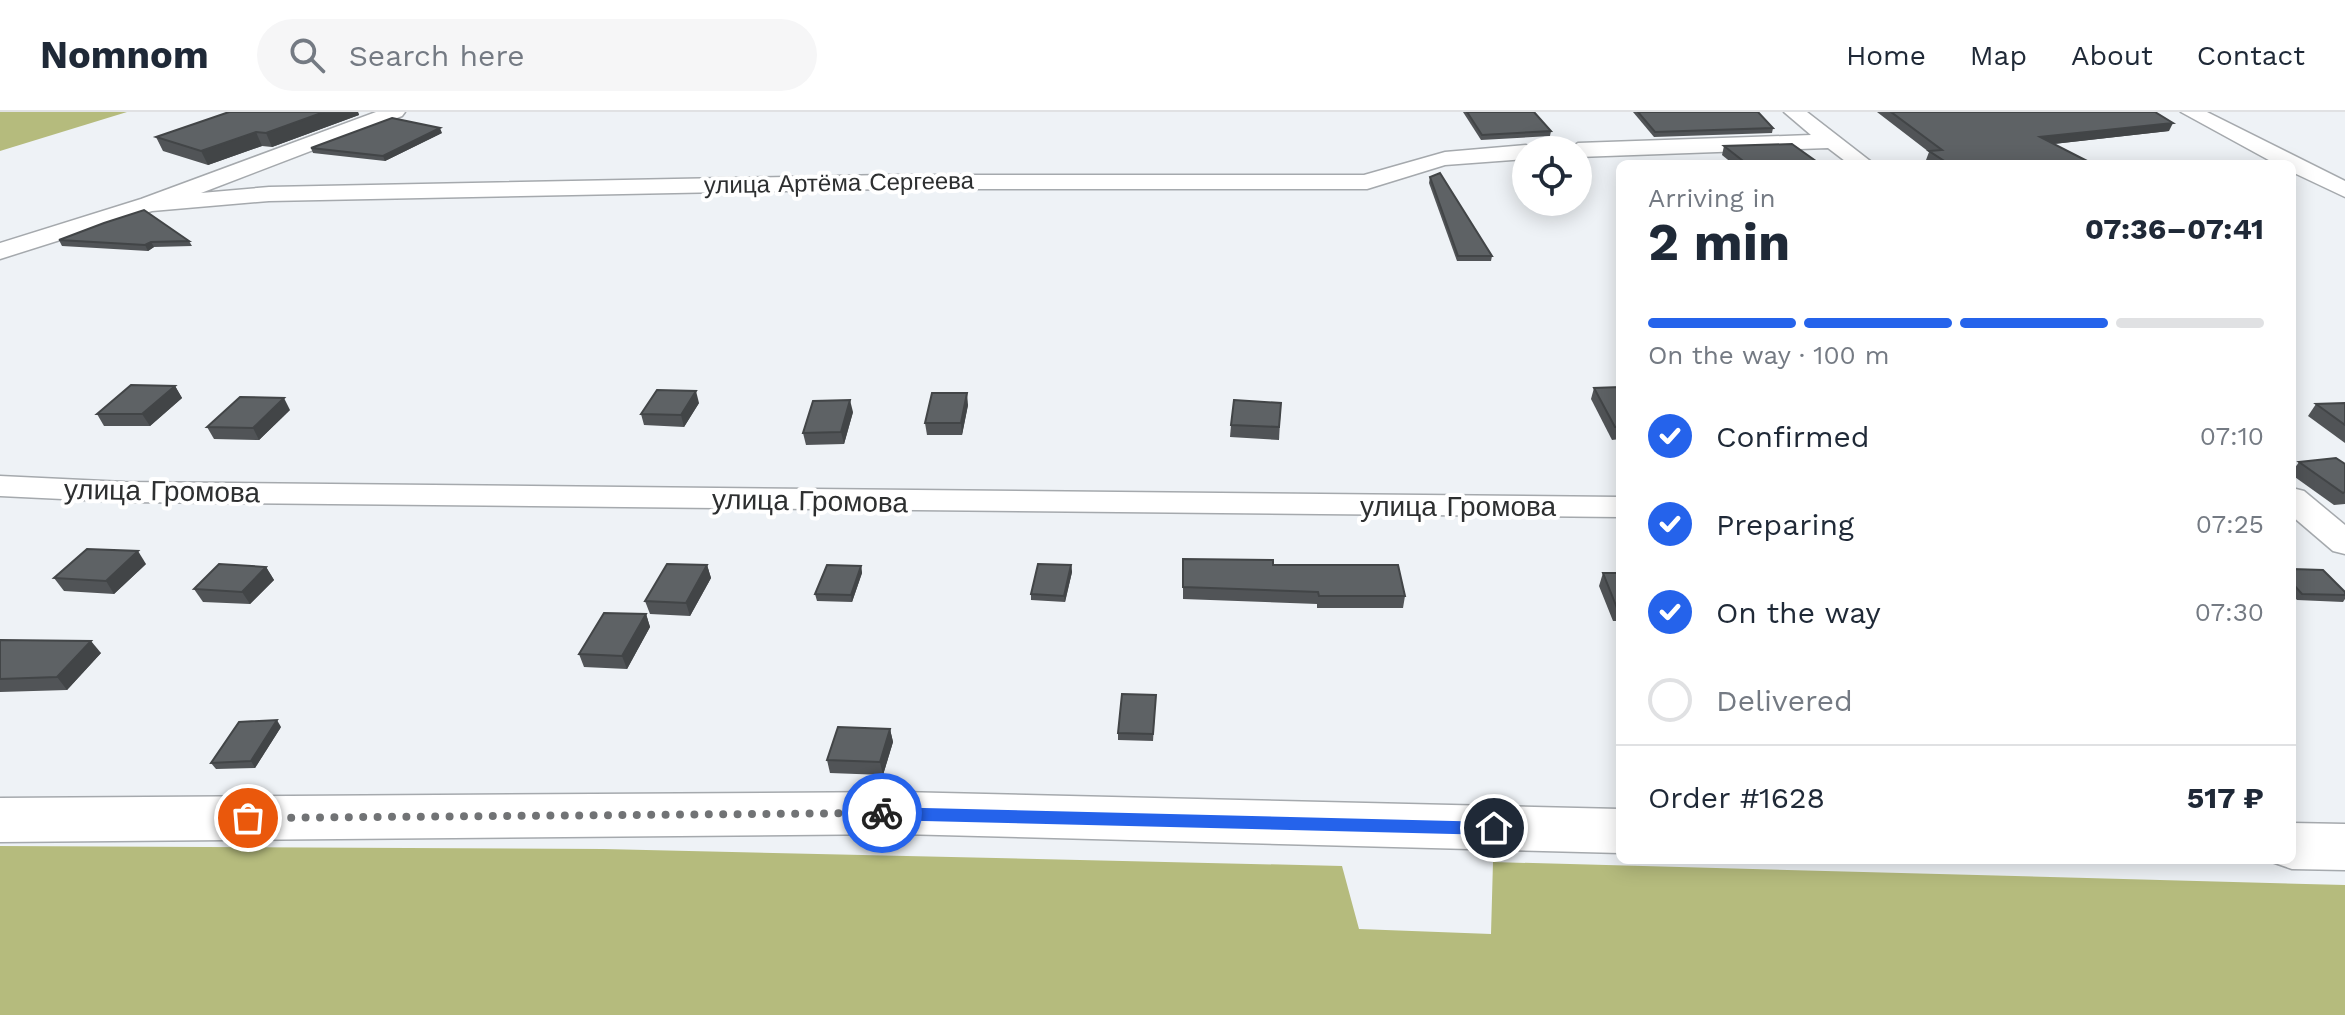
<!DOCTYPE html>
<html lang="en">
<head>
<meta charset="utf-8">
<style>
	body { margin:0; font-family:"Work Sans",sans-serif; background:#f6f6f7; color:#1f2937; height:100vh; display:flex; flex-direction:column; font-size:30px; white-space:nowrap }
	* { box-sizing:border-box; margin:0 }
	p { font-size:26px; color:#747a83 }
	.icon { flex:none; width:44px; height:44px; fill:none; stroke:currentColor; stroke-width:2; stroke-linecap:round; stroke-linejoin:round }
	.map { position:relative; flex:1; overflow:hidden }
	.panel { position:absolute; left:1616px; top:48px; width:680px; height:704px; display:flex; flex-direction:column; background:#fff; border-radius:12px; box-shadow:0 4px 20px #0003 }
	.panel>* { flex:none }
	.controls { position:absolute; left:1512px; top:24px; display:grid; gap:16px }
	.controls a { display:grid; place-items:center; width:80px; height:80px; border-radius:50%; background:#fff; box-shadow:0 4px 20px #0003; font-size:40px }
	.pin { position:absolute; display:grid; place-items:center; width:68px; height:68px; color:#fff; margin:-34px; border:4px solid #fff; border-radius:50%; box-shadow:0 2px 8px #0007 }
	.courier { position:absolute; display:grid; place-items:center; width:80px; height:80px; margin:-40px; border:6px solid #2563eb; border-radius:50%; background:#fff; color:#222; box-shadow:0 2px 10px #0007 }
	.head em { font-style:normal; font-weight:700 }
	.head div { display:flex; flex-direction:column-reverse }
	.head { display:flex; align-items:center; justify-content:space-between; height:136px; padding:0 32px }
	h1 { font-size:52px; font-weight:700; line-height:60px }
	.bar { display:grid; grid-template-columns:repeat(4,1fr); gap:12px 8px; align-content:center; height:96px; padding:0 32px }
	.bar i { height:10px; border-radius:6px; background:#e0e1e3 }
	.bar .on { background:#2563eb }
	.bar p { grid-column:span 4 }
	.line { display:flex; align-items:center; gap:20px; padding:0 32px; border-top:2px solid #e0e1e3 }
	.line div { flex:1 }
	ol { padding:0 32px; list-style:none }
	li { display:flex; align-items:center; gap:24px; height:88px }
	li p { margin-inline-start:auto }
	li .icon { padding:8px; border-radius:50%; background:#2563eb; color:#fff; stroke-width:4 }
	li:last-child { color:#747a83 }
	li i { width:44px; height:44px; border:4px solid #e0e1e3; border-radius:50% }
	header { display:flex; align-items:center; gap:48px; box-sizing:border-box; height:112px; padding:0 40px; background:#fff; border-bottom:2px solid #e0e1e3 }
	header strong { font-size:38px }
	nav { display:flex; gap:44px; margin-inline-start:auto; font-size:28px }
	.search { width:560px; height:72px; background:#f6f6f7; display:flex; align-items:center; gap:20px; box-sizing:border-box; padding:0 28px; border-radius:44px; color:#747a83; font-size:30px }
	.map>svg:first-child { display:block }
</style>
</head>
<body>
<header>
<strong>Nomnom</strong>
<div class="search"><svg class="icon" aria-label="search" viewBox="0 0 24 24"><circle cx="10" cy="10" r="6"/><path d="M15 15l6 6"/></svg>Search here</div>
<nav><a>Home</a><a>Map</a><a>About</a><a>Contact</a></nav>
</header>
<div class="map">
<svg width="2345" height="903" viewBox="0 0 2345 903">
	<rect width="100%" height="100%" fill="#eef2f6"/>
	<g fill="#b5bb7d">
		<polygon points="0,0 127,0 0,39"/>
		<polygon points="0,734 603,737 1342,754 1359,817 1491,822 1493,750 2345,773 2345,903 0,903"/>
	</g>
	<g fill="none" stroke-linecap="round" stroke-linejoin="round">
		<g stroke="#a5a9ad" stroke-width="3">
			<g id="minor">
				<polygon points="376,0 405,0 402,4 201,81 269,75 885,63 1364,63 1445,40 1526,33 1536,38 1526,38 1526,47 1445,53 1367,77 885,77 269,89 152,99 0,147 0,131 141,87"/>
				<polygon points="1784,0 1807,0 1874,52 1849,52 1828,36 1578,45 1578,38 1567,38 1578,31 1811,23"/>
				<polygon points="2181,0 2207,0 2345,69 2345,85 2292,60 2292,52 2276,52"/>
				<polygon points="0,364 125,370 1620,385 1620,405 125,390 0,384"/>
				<polygon points="2292,376 2304,379 2345,413 2345,442 2333,439 2292,404"/>
			</g>
		</g>
		<g stroke="#a5a9ad" stroke-width="3">
			<g id="tertiary">
				<polygon points="900,680 1620,697 1620,741 900,722 0,730 0,686"/>
				<polygon points="2292,711 2345,712 2345,758 2292,757 2272,750 2292,748"/>
			</g>
		</g>
		<use href="#minor" fill="#fff" fill-rule="evenodd"/>
		<use href="#tertiary" fill="#fff" fill-rule="evenodd"/>
	</g>
	<g fill="#515457">
		<polygon points="229,0 358,0 359,3 272,35 262,34 208,53 163,39 156,25"/>
		<polygon points="1463,0 1534,0 1551,19 1550,24 1481,28"/>
		<polygon points="1633,0 1758,0 1773,16 1772,21 1654,25"/>
		<polygon points="1877,0 2155,0 2169,19 2053,32 2093,52 1932,52 1926,48 1929,40"/>
		<polygon points="442,21 385,49 313,41 311,36"/>
		<polygon points="1724,34 1820,52 1733,52 1722,43"/>
		<polygon points="1430,65 1492,144 1491,149 1457,149 1429,71"/>
		<polygon points="59,128 189,129 192,134 154,135 148,139 62,134"/>
		<polygon points="175,274 182,286 150,314 104,314 97,302"/>
		<polygon points="1620,275 1620,327 1612,328 1591,287 1594,276"/>
		<polygon points="699,291 684,315 644,313 641,302"/>
		<polygon points="1281,291 1279,328 1230,325 1231,313"/>
		<polygon points="2345,291 2345,331 2308,304 2316,292"/>
		<polygon points="968,293 962,323 927,323 925,311"/>
		<polygon points="290,298 259,328 214,327 207,315"/>
		<polygon points="853,300 844,332 806,333 803,321"/>
		<polygon points="2299,350 2345,352 2345,392 2334,393 2292,363 2292,360"/>
		<polygon points="1183,447 1273,453 1405,484 1403,496 1317,496 1317,492 1183,487"/>
		<polygon points="146,452 114,482 64,479 54,466"/>
		<polygon points="707,453 711,466 690,504 650,502 645,489"/>
		<polygon points="1071,453 1072,460 1065,490 1031,488 1031,482"/>
		<polygon points="861,454 862,461 852,490 817,489 815,482"/>
		<polygon points="266,455 274,468 250,492 203,490 194,477"/>
		<polygon points="2292,457 2345,480 2345,487 2343,490 2297,488 2292,483"/>
		<polygon points="1603,461 1620,461 1620,509 1613,509 1599,474"/>
		<polygon points="646,502 650,515 627,557 584,555 579,542"/>
		<polygon points="0,528 101,541 67,578 0,580"/>
		<polygon points="1156,583 1153,629 1118,628 1118,621"/>
		<polygon points="281,615 255,656 216,657 211,651"/>
		<polygon points="890,617 893,630 883,663 830,661 827,648"/>
	</g>
	<g fill="#424547">
		<polygon points="324,0 358,0 359,3 272,35 266,21"/>
		<polygon points="2173,11 2169,19 2036,34 2040,25"/>
		<polygon points="440,16 442,21 385,49 383,44"/>
		<polygon points="256,20 262,34 208,53 201,39"/>
		<polygon points="151,130 154,135 148,139 145,133"/>
		<polygon points="175,274 182,286 150,314 142,302"/>
		<polygon points="696,279 699,291 684,315 681,303"/>
		<polygon points="967,281 968,293 962,323 961,311"/>
		<polygon points="284,286 290,298 259,328 253,316"/>
		<polygon points="850,288 853,300 844,332 841,320"/>
		<polygon points="138,439 146,452 114,482 106,469"/>
		<polygon points="707,453 711,466 690,504 686,491"/>
		<polygon points="1071,453 1072,460 1065,490 1064,484"/>
		<polygon points="861,454 862,461 852,490 851,483"/>
		<polygon points="266,455 274,468 250,492 242,480"/>
		<polygon points="646,502 650,515 627,557 622,544"/>
		<polygon points="91,529 101,541 67,578 57,565"/>
		<polygon points="277,608 281,615 255,656 251,649"/>
		<polygon points="890,617 893,630 883,663 880,650"/>
	</g>
	<g fill="#5e6265" stroke="#424547" stroke-width="2">
		<polygon points="229,0 324,0 266,21 256,20 201,39 156,25"/>
		<polygon points="1467,0 1534,0 1551,19 1482,23"/>
		<polygon points="1638,0 1758,0 1773,16 1655,20"/>
		<polygon points="1891,0 2155,0 2173,11 2040,25 2093,52 1949,52 1929,39 1942,38"/>
		<polygon points="392,6 440,16 383,44 311,36"/>
		<polygon points="1792,32 1820,52 1747,52 1724,34"/>
		<polygon points="1440,61 1492,144 1458,144 1430,65"/>
		<polygon points="144,98 189,129 151,130 145,133 59,128 104,111"/>
		<polygon points="131,273 175,274 142,302 97,302"/>
		<polygon points="1620,275 1620,315 1615,315 1594,276"/>
		<polygon points="657,278 696,279 681,303 641,302"/>
		<polygon points="932,281 967,281 961,311 925,311"/>
		<polygon points="240,285 284,286 253,316 207,315"/>
		<polygon points="850,288 841,320 803,321 813,289"/>
		<polygon points="1234,288 1281,291 1279,315 1231,313"/>
		<polygon points="2345,291 2345,313 2316,292"/>
		<polygon points="2336,346 2345,352 2345,380 2343,381 2299,350"/>
		<polygon points="87,437 138,439 106,469 54,466"/>
		<polygon points="1183,447 1273,448 1273,453 1398,453 1405,484 1319,484 1318,480 1183,475"/>
		<polygon points="219,452 266,455 242,480 194,477"/>
		<polygon points="667,452 707,453 686,491 645,489"/>
		<polygon points="1038,452 1071,453 1064,484 1031,482"/>
		<polygon points="827,453 861,454 851,483 815,482"/>
		<polygon points="2292,457 2323,458 2345,480 2345,483 2302,482 2292,471"/>
		<polygon points="1603,461 1620,461 1620,496 1617,496"/>
		<polygon points="604,501 646,502 622,544 579,542"/>
		<polygon points="0,528 91,529 57,565 0,567"/>
		<polygon points="1122,582 1156,583 1153,622 1118,621"/>
		<polygon points="277,608 251,649 211,651 239,610"/>
		<polygon points="838,615 890,617 880,650 827,648"/>
	</g>
	<polygon fill="#2563eb" points="882,695 1494,710 1502,716 1494,723 882,708 874,701"/>
	<g fill="none" stroke-linecap="round" stroke-linejoin="round">
		<polyline stroke="#717375" stroke-width="8" stroke-dasharray="0 14.4" points="248,706 882,701"/>
	</g>
	<g text-anchor="middle" dominant-baseline="central" stroke-width="8" stroke-linejoin="round" paint-order="stroke">
		<g font-size="24" fill="#2d2f30" stroke="#fff">
			<text transform="translate(839 71) rotate(-1)">улица Артёма Сергеева</text>
		</g>
		<g font-size="28" fill="#2d2f30" stroke="#fff">
			<text transform="translate(162 379) rotate(1)">улица Громова</text>
			<text transform="translate(810 389) rotate(1)">улица Громова</text>
			<text x="1458" y="394">улица Громова</text>
		</g>
	</g>
</svg>
<div class="controls">
<a><svg class="icon" aria-label="locate" viewBox="0 0 24 24"><circle cx="12" cy="12" r="6"/><path d="M12 2v4M12 18v4M2 12h4M18 12h4"/></svg></a>
</div>
<div class="pin" style="left:248px;top:706px;background:#ea580c"><svg class="icon" aria-label="bag" viewBox="0 0 24 24"><path d="M5 8h14l-1 12H6zM9 8a3 3 0 0 1 6 0"/></svg></div>
<div class="pin" style="left:1494px;top:716px;background:#1f2937"><svg class="icon" aria-label="home" viewBox="0 0 24 24"><path d="M3 11l9-7 9 7M6 9v11h12V9"/></svg></div>
<div class="courier" style="left:882px;top:701px"><svg class="icon" aria-label="bike" viewBox="0 0 24 24"><circle cx="6" cy="16" r="4"/><circle cx="18" cy="16" r="4"/><path d="M6 16l4-8h5l3 8M10 8l3 8H6M13 5h3"/></svg></div>
<section class="panel">
<div class="head"><div><h1>2 min</h1><p>Arriving in</p></div><em>07:36–07:41</em></div>
<div class="bar"><i class="on"></i><i class="on"></i><i class="on"></i><i></i><p>On the way · 100 m</p></div>
<ol>
<li><svg class="icon" aria-label="check" viewBox="0 0 24 24"><path d="M5 12l5 5 9-10"/></svg>Confirmed<p>07:10</p></li>
<li><svg class="icon" aria-label="check" viewBox="0 0 24 24"><path d="M5 12l5 5 9-10"/></svg>Preparing<p>07:25</p></li>
<li><svg class="icon" aria-label="check" viewBox="0 0 24 24"><path d="M5 12l5 5 9-10"/></svg>On the way<p>07:30</p></li>
<li><i></i>Delivered</li>
</ol>
<div class="line" style="height:104px"><div>Order #1628</div><b>517 ₽</b></div>
</section>
</div>
</body>
</html>
